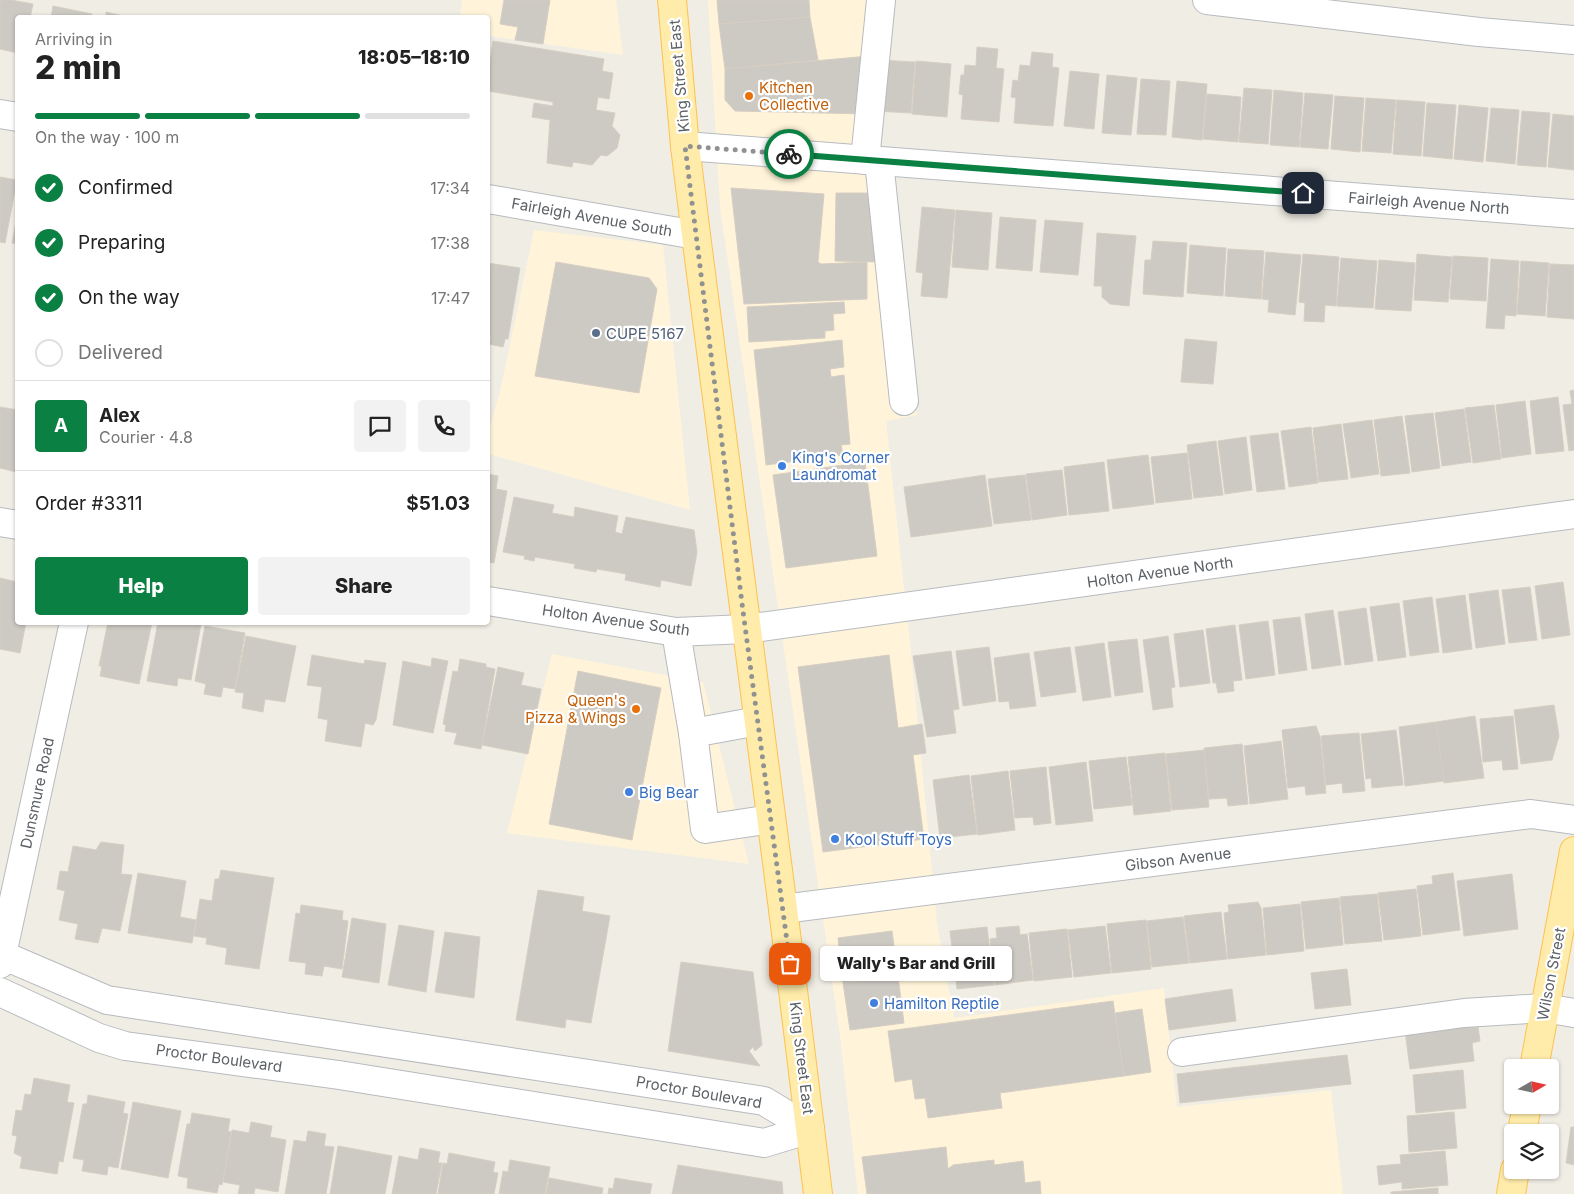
<!DOCTYPE html>
<html lang="en">
<head>
<meta charset="utf-8">
<style>
	body { margin:0; font-family:Inter,sans-serif; background:#f2f2f2; color:#222; height:100vh; display:flex; flex-direction:column; font-size:19px; white-space:nowrap }
	* { box-sizing:border-box; margin:0 }
	p { font-size:16px; color:#767676 }
	.icon { flex:none; width:28px; height:28px; fill:none; stroke:currentColor; stroke-width:2; stroke-linecap:round; stroke-linejoin:round }
	.map { position:relative; flex:1; overflow:hidden }
	.drawer { position:absolute; left:15px; top:15px; width:475px; height:610px; display:flex; flex-direction:column; background:#fff; border-radius:5px; box-shadow:0 1px 4px #0004 }
	.drawer>* { flex:none }
	.needle { width:32px; rotate:81deg }
	.buttons { position:absolute; left:1504px; top:1059px; display:grid; gap:10px }
	.buttons a { display:grid; place-items:center; width:55px; height:55px; border-radius:5px; background:#fff; box-shadow:0 1px 4px #0004; font-size:25px }
	.pin { position:absolute; display:grid; place-items:center; width:42px; height:42px; color:#fff; margin:-21px; border-radius:10px; box-shadow:0 2px 8px #0006 }
	.courier { position:absolute; display:grid; place-items:center; width:50px; height:50px; margin:-25px; border:4px solid #0b8043; border-radius:50%; background:#fff; color:#222; box-shadow:0 1px 6px #0007 }
	.bubble { position:absolute; height:35px; border-radius:5px; background:#fff; box-shadow:0 1px 4px #0004; font-size:16px; font-weight:800; line-height:35px; text-align:center }
	.headline em { font-style:normal; font-weight:800 }
	.headline div { display:flex; flex-direction:column-reverse }
	.headline { display:flex; align-items:center; justify-content:space-between; height:85px; padding:0 20px }
	h1 { font-size:32px; font-weight:800; line-height:38px }
	.bar { display:grid; grid-template-columns:repeat(4,1fr); gap:8px 5px; align-content:center; height:60px; padding:0 20px }
	.bar i { height:6px; border-radius:4px; background:#e0e0e0 }
	.bar .current { background:#0b8043 }
	.bar p { grid-column:span 4 }
	.line { display:flex; align-items:center; gap:12px; padding:0 20px; border-top:1px solid #e0e0e0 }
	.line div { flex:1 }
	.round { display:grid; place-items:center; flex:none; width:52px; height:52px; border-radius:5px; background:#f2f2f2 }
	ol { padding:0 20px; list-style:none }
	li { display:flex; align-items:center; gap:15px; height:55px }
	li p { margin-inline-start:auto }
	li .icon { padding:5px; border-radius:50%; background:#0b8043; color:#fff; stroke-width:4 }
	li:last-child { color:#767676 }
	li i { width:28px; height:28px; border:2px solid #e0e0e0; border-radius:50% }
	.primary-button { display:flex; gap:10px; margin-top:auto; padding:10px 20px }
	.primary-button a { flex:1; height:58px; border-radius:5px; background:#0b8043; color:#fff; font-size:20px; font-weight:800; line-height:58px; text-align:center }
	.primary-button a+a { background:#f2f2f2; color:#222 }
	.map>svg:first-child { display:block }
</style>
</head>
<body>
<div class="map">
<svg width="1574" height="1194" viewBox="0 0 1574 1194">
	<rect width="100%" height="100%" fill="#f0ede4"/>
	<g fill="#fff4da">
		<polygon points="462,0 616,0 623,55 488,36 488,18 460,18"/>
		<polygon points="708,0 869,0 871,185 888,188 917,415 886,421 911,652 937,923 954,1018 1164,988 1177,1107 1331,1090 1343,1194 858,1194 840,1036 720,207"/>
		<polygon points="534,230 663,245 690,510 488,454 488,433 500,392"/>
		<polygon points="552,654 703,682 749,864 507,833"/>
	</g>
	<g fill="#cdc9c3" stroke="#d6cec2">
		<polygon points="0,0 11,0 33,4 30,18 18,18 18,53 0,49"/>
		<polygon points="504,0 550,0 543,44 515,40 518,27 500,24"/>
		<polygon points="717,0 809,0 810,17 719,24"/>
		<polygon points="53,6 92,14 92,18 51,18"/>
		<polygon points="106,12 132,18 106,18"/>
		<polygon points="810,17 818,60 725,69 719,24"/>
		<polygon points="493,41 604,59 602,71 613,73 609,99 598,97 596,110 615,113 612,126 620,135 617,148 607,156 601,155 592,165 573,162 572,167 547,163 550,120 532,117 534,103 553,106 553,102 488,91 488,75"/>
		<polygon points="977,47 998,49 996,68 1004,69 999,122 961,119 963,95 959,94 961,75 964,75 965,65 976,66"/>
		<polygon points="1032,52 1053,54 1052,67 1059,68 1053,126 1014,123 1016,98 1011,97 1013,80 1018,81 1020,65 1030,66"/>
		<polygon points="869,56 865,114 735,111 725,100 725,69"/>
		<polygon points="879,60 915,62 911,113 875,111"/>
		<polygon points="916,61 951,64 947,117 912,114"/>
		<polygon points="1070,71 1099,74 1094,129 1064,126"/>
		<polygon points="1107,75 1137,78 1131,135 1102,133"/>
		<polygon points="1141,79 1170,81 1166,135 1137,134"/>
		<polygon points="1177,81 1207,84 1202,140 1172,137"/>
		<polygon points="1244,88 1272,90 1268,144 1239,142"/>
		<polygon points="1274,90 1303,93 1299,147 1270,145"/>
		<polygon points="1305,93 1333,95 1328,149 1300,147"/>
		<polygon points="1207,94 1241,97 1238,142 1203,139"/>
		<polygon points="1335,96 1364,98 1360,152 1331,149"/>
		<polygon points="1366,98 1396,100 1391,153 1362,151"/>
		<polygon points="1397,100 1425,102 1421,156 1393,154"/>
		<polygon points="1427,103 1456,105 1452,159 1423,156"/>
		<polygon points="1459,105 1488,108 1483,162 1454,159"/>
		<polygon points="1491,108 1519,110 1515,164 1486,161"/>
		<polygon points="1522,111 1550,113 1546,167 1517,165"/>
		<polygon points="1553,114 1574,116 1574,170 1548,167"/>
		<polygon points="0,177 17,180 5,243 0,242"/>
		<polygon points="731,188 824,194 818,262 821,264 867,262 867,299 744,304"/>
		<polygon points="836,193 880,193 879,262 835,261"/>
		<polygon points="922,207 955,210 947,298 921,296 923,273 916,272"/>
		<polygon points="956,210 992,213 988,270 952,267"/>
		<polygon points="18,211 18,244 12,243"/>
		<polygon points="1000,217 1036,220 1032,271 996,268"/>
		<polygon points="1045,220 1083,223 1078,275 1040,272"/>
		<polygon points="1097,233 1136,236 1129,306 1110,304 1102,297 1102,286 1094,286"/>
		<polygon points="1153,241 1187,243 1183,297 1143,294 1145,260 1151,260"/>
		<polygon points="1190,245 1226,248 1223,296 1187,293"/>
		<polygon points="1228,249 1264,251 1261,299 1225,296"/>
		<polygon points="1266,252 1301,255 1295,315 1268,312 1269,300 1262,299"/>
		<polygon points="1303,254 1339,257 1336,306 1325,305 1324,322 1304,321 1305,303 1299,302"/>
		<polygon points="1417,254 1452,257 1448,302 1414,300"/>
		<polygon points="1453,256 1488,258 1486,301 1450,299"/>
		<polygon points="1341,258 1377,261 1373,308 1337,306"/>
		<polygon points="1491,259 1519,261 1516,316 1505,315 1504,329 1486,328"/>
		<polygon points="1379,260 1415,263 1411,311 1375,309"/>
		<polygon points="1521,261 1549,263 1545,316 1517,314"/>
		<polygon points="556,262 649,278 657,289 639,393 535,376"/>
		<polygon points="488,263 520,268 508,339 505,339 503,347 489,344 491,337 488,336"/>
		<polygon points="1550,264 1574,265 1574,319 1547,317"/>
		<polygon points="844,302 845,313 833,314 834,330 825,331 825,338 749,342 747,307"/>
		<polygon points="1185,339 1217,342 1213,384 1181,382"/>
		<polygon points="842,340 844,367 830,369 831,377 844,375 850,444 841,445 843,455 766,465 754,350"/>
		<polygon points="1574,390 1574,450 1569,451 1563,405 1572,404 1570,391"/>
		<polygon points="1558,397 1564,451 1536,454 1530,401"/>
		<polygon points="1525,401 1531,454 1502,458 1496,405"/>
		<polygon points="1494,405 1501,459 1473,463 1465,408"/>
		<polygon points="0,407 18,410 16,472 0,468"/>
		<polygon points="1464,409 1471,462 1442,466 1435,413"/>
		<polygon points="1433,413 1440,468 1412,472 1405,416"/>
		<polygon points="1402,416 1410,473 1381,476 1374,420"/>
		<polygon points="1372,420 1379,474 1351,478 1343,424"/>
		<polygon points="1341,424 1348,479 1319,482 1313,428"/>
		<polygon points="1311,427 1318,483 1289,487 1281,431"/>
		<polygon points="1278,433 1285,489 1257,492 1250,436"/>
		<polygon points="1246,437 1252,490 1225,494 1218,441"/>
		<polygon points="1216,441 1223,495 1194,498 1187,445"/>
		<polygon points="1187,453 1192,499 1156,503 1151,457"/>
		<polygon points="1148,455 1154,504 1113,509 1107,460"/>
		<polygon points="865,462 877,556 786,568 773,475"/>
		<polygon points="1104,462 1109,511 1069,515 1064,467"/>
		<polygon points="1062,470 1067,515 1032,520 1026,474"/>
		<polygon points="488,474 498,476 496,489 507,491 494,563 488,562"/>
		<polygon points="985,475 992,526 911,537 904,487"/>
		<polygon points="1025,475 1031,520 994,524 988,479"/>
		<polygon points="514,497 554,505 552,513 574,517 575,507 618,516 615,532 622,534 626,517 694,530 697,552 691,586 661,580 660,587 625,580 626,574 597,569 596,572 574,568 575,564 535,557 534,561 524,559 525,556 503,552"/>
		<polygon points="0,578 17,582 15,593 18,593 18,622 26,622 20,653 0,649"/>
		<polygon points="1563,582 1570,635 1542,639 1535,586"/>
		<polygon points="1530,587 1537,640 1509,643 1502,590"/>
		<polygon points="1498,590 1505,644 1476,648 1469,594"/>
		<polygon points="1465,595 1472,649 1443,653 1436,599"/>
		<polygon points="1432,597 1439,652 1410,656 1403,601"/>
		<polygon points="1399,603 1406,657 1378,661 1370,607"/>
		<polygon points="1366,608 1373,661 1345,665 1338,612"/>
		<polygon points="1333,610 1341,665 1312,669 1305,614"/>
		<polygon points="1300,617 1307,670 1279,674 1273,620"/>
		<polygon points="1268,621 1275,675 1246,679 1239,625"/>
		<polygon points="108,622 152,622 139,684 100,676 102,666 99,666"/>
		<polygon points="158,622 201,624 191,680 178,678 177,686 147,681"/>
		<polygon points="1235,625 1242,680 1233,681 1234,691 1218,693 1216,683 1213,683 1206,629"/>
		<polygon points="205,626 245,633 235,689 223,687 221,697 204,694 206,684 195,681"/>
		<polygon points="1203,630 1210,683 1180,687 1174,634"/>
		<polygon points="246,636 296,646 285,702 265,699 263,712 242,708 244,693 235,692"/>
		<polygon points="1168,636 1175,687 1171,688 1173,707 1153,710 1143,640"/>
		<polygon points="1137,639 1143,692 1115,696 1108,642"/>
		<polygon points="1104,643 1111,697 1083,701 1075,647"/>
		<polygon points="989,647 996,701 963,706 956,651"/>
		<polygon points="1070,647 1076,692 1041,697 1034,652"/>
		<polygon points="951,651 959,709 953,710 956,733 927,737 913,656"/>
		<polygon points="1029,653 1036,706 1010,709 1009,701 999,702 994,658"/>
		<polygon points="312,655 364,664 365,660 386,663 376,720 373,725 365,723 361,747 325,741 328,720 318,718 322,687 307,685"/>
		<polygon points="889,655 898,728 922,724 926,753 913,755 924,839 823,852 798,667"/>
		<polygon points="432,658 448,661 433,733 393,725 403,661 431,667"/>
		<polygon points="460,659 486,664 486,667 495,669 481,749 454,744 457,733 445,731 446,725 443,724 453,671 458,672"/>
		<polygon points="498,667 524,673 521,685 541,689 528,754 482,745"/>
		<polygon points="578,671 661,688 632,840 549,824"/>
		<polygon points="1554,705 1559,736 1552,760 1521,764 1514,710"/>
		<polygon points="1475,716 1484,778 1444,783 1436,722"/>
		<polygon points="1513,716 1518,769 1503,770 1502,760 1483,762 1480,719"/>
		<polygon points="1436,722 1444,781 1405,786 1399,727"/>
		<polygon points="1316,726 1320,737 1326,793 1306,795 1305,786 1288,788 1282,730"/>
		<polygon points="1396,730 1403,785 1372,788 1371,778 1366,779 1361,734"/>
		<polygon points="1359,733 1365,791 1343,793 1342,783 1326,785 1321,736"/>
		<polygon points="1281,741 1288,799 1250,804 1244,746"/>
		<polygon points="1242,744 1248,804 1228,806 1227,798 1209,799 1204,748"/>
		<polygon points="1204,750 1209,807 1172,810 1166,754"/>
		<polygon points="1165,753 1171,811 1134,815 1128,757"/>
		<polygon points="1126,757 1132,805 1094,809 1089,761"/>
		<polygon points="1086,762 1093,821 1056,825 1049,767"/>
		<polygon points="1046,767 1051,823 1034,825 1033,817 1015,818 1010,771"/>
		<polygon points="1008,771 1015,830 978,835 971,776"/>
		<polygon points="969,775 977,834 940,838 933,780"/>
		<polygon points="101,842 124,845 121,874 132,875 120,931 102,928 98,943 75,939 78,924 59,920 65,891 57,889 60,871 68,872 73,846 96,850"/>
		<polygon points="221,870 274,878 259,969 225,964 227,948 206,944 207,938 194,936 200,899 212,901 215,879 219,879"/>
		<polygon points="138,873 186,881 180,917 196,920 192,943 128,933"/>
		<polygon points="1453,873 1460,930 1423,935 1417,886 1433,884 1432,876"/>
		<polygon points="1512,874 1518,929 1464,936 1457,881"/>
		<polygon points="1416,889 1421,936 1384,940 1378,893"/>
		<polygon points="538,890 584,897 582,911 610,916 591,1023 566,1019 565,1028 516,1020"/>
		<polygon points="1377,894 1382,941 1345,944 1340,897"/>
		<polygon points="1339,898 1343,945 1306,949 1301,902"/>
		<polygon points="1258,902 1261,908 1266,955 1228,959 1224,913 1229,912 1228,905"/>
		<polygon points="1300,904 1304,951 1267,955 1263,908"/>
		<polygon points="301,905 343,911 342,920 348,921 342,969 324,966 322,976 305,974 306,963 289,961 296,913 300,914"/>
		<polygon points="1221,912 1227,959 1190,963 1184,916"/>
		<polygon points="1183,917 1189,963 1152,967 1147,921"/>
		<polygon points="352,918 386,924 379,983 342,977"/>
		<polygon points="1146,920 1151,969 1112,973 1107,924"/>
		<polygon points="399,925 434,931 426,992 388,985"/>
		<polygon points="1019,926 1020,935 1027,934 1033,980 995,985 990,939 997,938 996,928"/>
		<polygon points="1105,926 1111,973 1074,977 1068,930"/>
		<polygon points="987,927 994,985 957,989 950,931"/>
		<polygon points="1067,929 1072,977 1034,981 1029,933"/>
		<polygon points="892,931 898,976 843,983 838,938"/>
		<polygon points="445,932 480,937 474,998 435,992"/>
		<polygon points="681,962 753,972 762,1045 755,1051 753,1047 749,1051 760,1066 668,1051"/>
		<polygon points="1347,969 1351,1005 1315,1009 1311,973"/>
		<polygon points="898,976 904,1023 850,1030 843,983"/>
		<polygon points="1232,989 1236,1021 1169,1030 1165,999"/>
		<polygon points="1113,1001 1124,1076 1000,1093 1002,1108 928,1118 925,1098 915,1099 912,1079 895,1082 888,1031"/>
		<polygon points="1142,1009 1151,1072 1124,1076 1115,1013"/>
		<polygon points="1469,1024 1470,1028 1478,1027 1480,1041 1472,1043 1474,1061 1410,1069 1405,1031"/>
		<polygon points="1347,1055 1351,1084 1180,1103 1177,1074"/>
		<polygon points="1463,1070 1466,1108 1416,1113 1413,1075"/>
		<polygon points="34,1078 70,1085 67,1102 74,1103 63,1162 59,1161 57,1174 20,1168 22,1157 14,1153 17,1136 12,1135 16,1110 22,1111 25,1094 31,1095"/>
		<polygon points="88,1095 125,1102 123,1113 128,1114 118,1168 108,1166 107,1175 82,1171 84,1160 73,1158 83,1104 87,1104"/>
		<polygon points="133,1102 181,1111 168,1178 121,1169"/>
		<polygon points="1454,1112 1457,1148 1409,1152 1407,1116"/>
		<polygon points="192,1113 230,1119 228,1131 231,1132 222,1185 219,1184 217,1193 187,1188 188,1178 178,1176 187,1124 190,1124"/>
		<polygon points="251,1122 272,1126 270,1137 286,1140 278,1192 255,1188 254,1194 238,1194 240,1185 223,1182 232,1130 249,1133"/>
		<polygon points="1571,1127 1574,1127 1574,1165 1566,1163"/>
		<polygon points="308,1131 326,1134 324,1146 334,1147 326,1194 285,1194 294,1140 306,1142"/>
		<polygon points="338,1146 392,1156 385,1194 330,1194"/>
		<polygon points="946,1147 948,1169 953,1165 994,1160 994,1165 1023,1161 1025,1183 1040,1181 1041,1194 867,1194 862,1157"/>
		<polygon points="420,1148 440,1152 438,1163 442,1163 436,1194 392,1194 399,1156 418,1160"/>
		<polygon points="1445,1151 1448,1185 1402,1189 1402,1182 1379,1185 1377,1166 1401,1164 1400,1155"/>
		<polygon points="449,1153 495,1162 493,1172 498,1173 494,1194 438,1194 443,1163 447,1164"/>
		<polygon points="510,1160 550,1167 545,1194 499,1194 503,1171 508,1172"/>
		<polygon points="678,1165 782,1182 783,1194 672,1194"/>
		<polygon points="549,1178 603,1188 602,1194 546,1194"/>
		<polygon points="615,1178 652,1184 650,1194 608,1194 609,1188 613,1189"/>
		<polygon points="1438,1188 1438,1194 1391,1194 1391,1192"/>
	</g>
	<g fill="none" stroke-linecap="round" stroke-linejoin="round">
		<g stroke="#b7bbbf" stroke-width="30">
			<g id="minor">
				<polyline points="1207,0 1479,32 1574,40"/>
				<polyline points="0,114 18,117"/>
				<polyline points="685,146 1574,214"/>
				<polyline points="865,160 881,0"/>
				<polyline points="879,161 904,401"/>
				<polyline points="488,199 696,235"/>
				<polyline points="0,522 18,525"/>
				<polyline points="488,601 676,632 746,629 1574,514"/>
				<polyline points="676,632 693,733 705,829 771,819"/>
				<polyline points="693,733 758,721"/>
				<polyline points="783,909 1531,814 1574,820"/>
				<polyline points="0,954 107,1000 764,1101 810,1129"/>
				<polyline points="0,964 74,622"/>
				<polyline points="0,992 99,1038 125,1046 339,1075 764,1143 810,1129"/>
				<polyline points="1182,1052 1464,1013 1544,1008 1574,1013"/>
			</g>
		</g>
		<g stroke="#ffc14e" stroke-width="30">
			<g id="major">
				<polyline points="672,0 685,146 696,235 783,909 818,1194"/>
				<polyline points="1534,1068 1574,851"/>
				<polyline points="1522,1132 1527,1105"/>
				<polyline points="1511,1194 1515,1170"/>
			</g>
		</g>
		<use href="#minor" stroke="#fff" stroke-width="28"/>
		<use href="#major" stroke="#ffecaa" stroke-width="28"/>
	</g>
	<g fill="none" stroke-linecap="round" stroke-linejoin="round">
		<polyline stroke="#909292" stroke-width="5" stroke-dasharray="0 9" points="789,154 685,146 743,611 790,964"/>
		<polyline stroke="#0b8043" stroke-width="6" points="789,154 1303,193"/>
	</g>
	<g fill="#e8710a" stroke="#fff" stroke-width="2">
		<circle cx="749" cy="96" r="5"/>
		<circle cx="636" cy="709" r="5"/>
	</g>
	<circle fill="#5c6f8a" stroke="#fff" stroke-width="2" cx="596" cy="333" r="5"/>
	<g fill="#3f7fe0" stroke="#fff" stroke-width="2">
		<circle cx="782" cy="466" r="5"/>
		<circle cx="629" cy="792" r="5"/>
		<circle cx="835" cy="839" r="5"/>
		<circle cx="874" cy="1003" r="5"/>
	</g>
	<g text-anchor="middle" dominant-baseline="central" stroke-width="4.5" stroke-linejoin="round" paint-order="stroke">
		<g font-size="15" fill="#5c6166" stroke="#fff">
			<text transform="translate(679 76) rotate(-95)">King Street East</text>
			<text transform="translate(1429 203) rotate(4)">Fairleigh Avenue North</text>
			<text transform="translate(592 217) rotate(10)">Fairleigh Avenue South</text>
			<text transform="translate(1160 572) rotate(-8)">Holton Avenue North</text>
			<text transform="translate(616 620) rotate(8)">Holton Avenue South</text>
			<text transform="translate(37 793) rotate(-78)">Dunsmure Road</text>
			<text transform="translate(1178 859) rotate(-7)">Gibson Avenue</text>
			<text transform="translate(1551 974) rotate(-79)">Wilson Street</text>
			<text transform="translate(219 1058) rotate(8)">Proctor Boulevard</text>
			<text transform="translate(802 1058) rotate(83)">King Street East</text>
			<text transform="translate(699 1092) rotate(10)">Proctor Boulevard</text>
		</g>
		<g font-size="15" fill="#c56008" stroke="#fff" text-anchor="start">
			<text x="759" y="87">Kitchen<tspan x="759" dy="17">Collective</tspan></text>
			<text x="626" y="700" text-anchor="end">Queen's<tspan x="626" dy="17">Pizza &amp; Wings</tspan></text>
		</g>
		<g font-size="15" fill="#4e5e75" stroke="#fff" text-anchor="start">
			<text x="606" y="333">CUPE 5167</text>
		</g>
		<g font-size="15" fill="#366cbe" stroke="#fff" text-anchor="start">
			<text x="792" y="457">King's Corner<tspan x="792" dy="17">Laundromat</tspan></text>
			<text x="639" y="792">Big Bear</text>
			<text x="845" y="839">Kool Stuff Toys</text>
			<text x="884" y="1003">Hamilton Reptile</text>
		</g>
	</g>
</svg>
<div class="buttons">
<a><svg class="needle" viewBox="-14 -14 28 28"><path d="M0-13l5 13h-10z" fill="#e53935"/><path d="M0 13l5-13h-10z" fill="#767676"/></svg></a>
<a><svg class="icon" aria-label="layers" viewBox="0 0 24 24"><path d="M12 4l9 5-9 5-9-5zM3 14l9 5 9-5"/></svg></a>
</div>
<div class="pin" style="left:790px;top:964px;background:#ea580c"><svg class="icon" aria-label="bag" viewBox="0 0 24 24"><path d="M5 8h14l-1 12H6zM9 8a3 3 0 0 1 6 0"/></svg></div>
<div class="pin" style="left:1303px;top:193px;background:#1f2937"><svg class="icon" aria-label="home" viewBox="0 0 24 24"><path d="M3 11l9-7 9 7M6 9v11h12V9"/></svg></div>
<div class="courier" style="left:789px;top:154px"><svg class="icon" aria-label="bike" viewBox="0 0 24 24"><circle cx="6" cy="16" r="4"/><circle cx="18" cy="16" r="4"/><path d="M6 16l4-8h5l3 8M10 8l3 8H6M13 5h3"/></svg></div>
<div class="bubble" style="left:820px;top:946px;width:192px">Wally's Bar and Grill</div>
<section class="drawer">
<div class="headline"><div><h1>2 min</h1><p>Arriving in</p></div><em>18:05–18:10</em></div>
<div class="bar"><i class="current"></i><i class="current"></i><i class="current"></i><i></i><p>On the way · 100 m</p></div>
<ol>
<li><svg class="icon" aria-label="check" viewBox="0 0 24 24"><path d="M5 12l5 5 9-10"/></svg>Confirmed<p>17:34</p></li>
<li><svg class="icon" aria-label="check" viewBox="0 0 24 24"><path d="M5 12l5 5 9-10"/></svg>Preparing<p>17:38</p></li>
<li><svg class="icon" aria-label="check" viewBox="0 0 24 24"><path d="M5 12l5 5 9-10"/></svg>On the way<p>17:47</p></li>
<li><i></i>Delivered</li>
</ol>
<div class="line" style="height:90px"><b class="round" style="background:#0b8043;color:#fff">A</b><div><b>Alex</b><p>Courier · 4.8</p></div><a class="round"><svg class="icon" aria-label="chat" viewBox="0 0 24 24"><path d="M4 5h16v11H9l-5 4z"/></svg></a><a class="round"><svg class="icon" aria-label="phone" viewBox="0 0 24 24"><path d="M5 4h4l2 5-3 2q2 4 5 5l2-3 5 2v4C11 20 4 13 5 4z"/></svg></a></div>
<div class="line" style="height:65px"><div>Order #3311</div><b>$51.03</b></div>
<div class="primary-button"><a>Help</a><a>Share</a></div>
</section>
</div>
</body>
</html>
